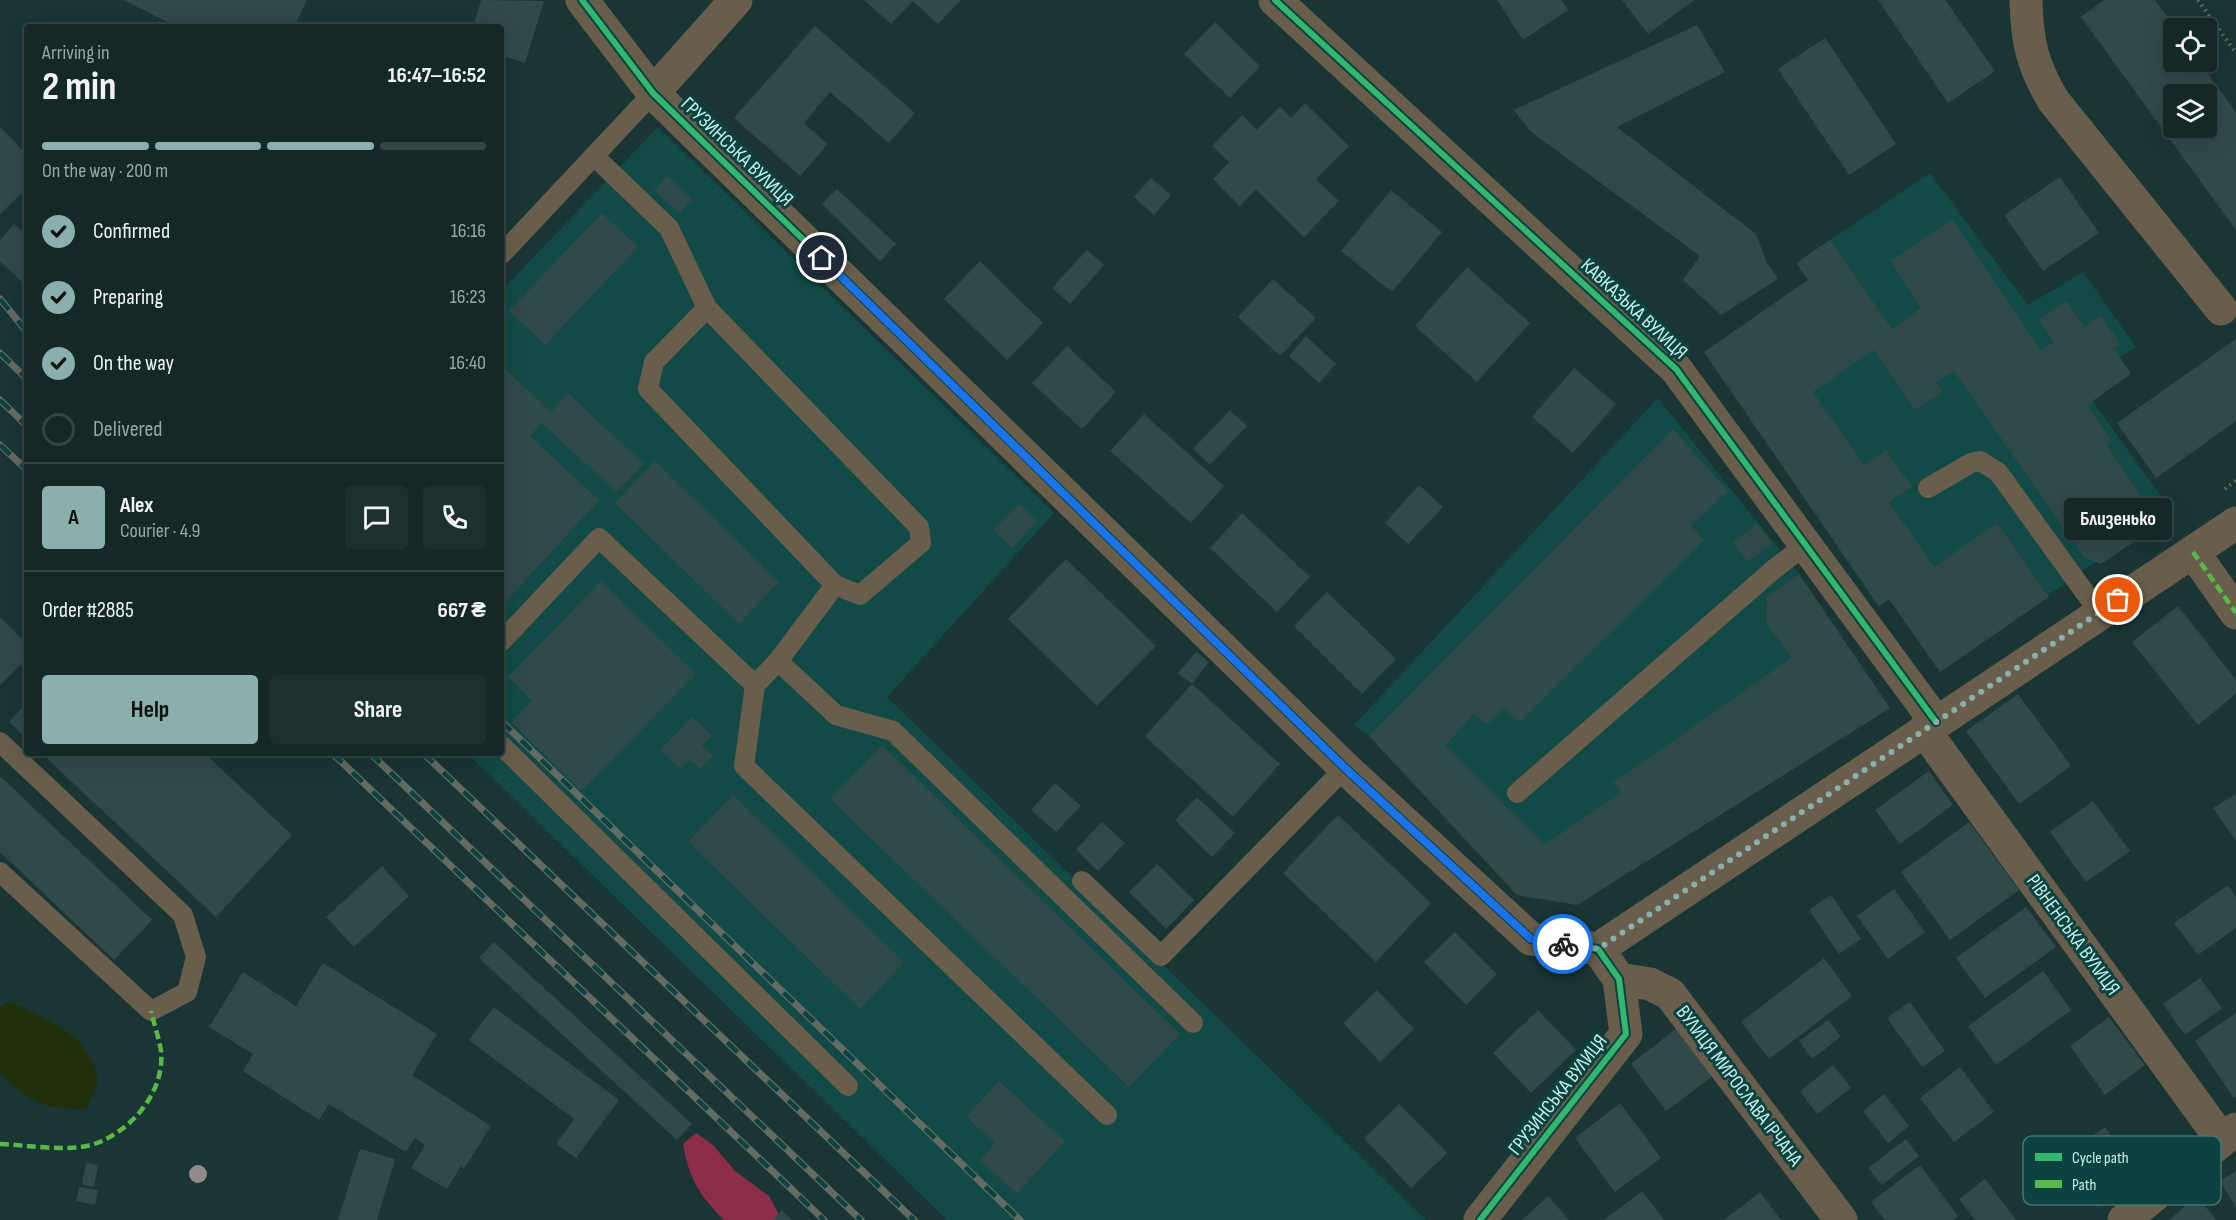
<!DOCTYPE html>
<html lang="en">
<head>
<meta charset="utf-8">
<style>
	body { margin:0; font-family:"Sofia Sans Condensed",sans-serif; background:#1c302f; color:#f1f3f6; height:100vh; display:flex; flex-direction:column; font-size:22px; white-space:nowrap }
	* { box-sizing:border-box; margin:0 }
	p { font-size:20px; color:#9da6a7 }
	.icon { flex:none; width:33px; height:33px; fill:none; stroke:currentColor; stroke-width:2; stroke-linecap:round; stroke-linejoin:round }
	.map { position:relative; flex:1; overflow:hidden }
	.drawer { position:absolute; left:24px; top:24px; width:480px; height:732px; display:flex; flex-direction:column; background:#132827; border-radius:6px; box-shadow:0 6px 24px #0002,0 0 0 2px #324444 }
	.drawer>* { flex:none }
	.fabs { position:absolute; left:2163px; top:18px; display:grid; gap:12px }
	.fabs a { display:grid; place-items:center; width:54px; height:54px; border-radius:6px; background:#132827; box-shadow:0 6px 24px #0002,0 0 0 2px #324444; font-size:30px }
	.pin { position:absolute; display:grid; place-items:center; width:51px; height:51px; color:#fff; margin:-26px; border:3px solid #fff; border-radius:50%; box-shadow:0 2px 6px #0007 }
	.courier { position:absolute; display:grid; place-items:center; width:60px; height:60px; margin:-30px; border:4px solid #1a73e8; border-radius:50%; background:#fff; color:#222; box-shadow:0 2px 8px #0007 }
	.bubble { position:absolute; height:42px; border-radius:6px; background:#132827; box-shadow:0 6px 24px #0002,0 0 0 2px #324444; font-size:20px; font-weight:700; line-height:42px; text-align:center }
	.headline em { font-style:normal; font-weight:700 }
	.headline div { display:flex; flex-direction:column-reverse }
	.headline { display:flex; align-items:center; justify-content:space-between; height:102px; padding:0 18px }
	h1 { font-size:39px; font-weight:700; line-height:45px }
	.bar { display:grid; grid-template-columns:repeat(4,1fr); gap:9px 6px; align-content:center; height:72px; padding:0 18px }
	.bar i { height:8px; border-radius:4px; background:#324444 }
	.bar .selected { background:#8ab0ac }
	.bar p { grid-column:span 4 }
	.line { display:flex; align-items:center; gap:15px; padding:0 18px; border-top:2px solid #324444 }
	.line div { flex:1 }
	.round { display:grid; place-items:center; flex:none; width:63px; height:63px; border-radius:6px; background:#1c302f }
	ol { padding:0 18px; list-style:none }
	li { display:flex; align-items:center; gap:18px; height:66px }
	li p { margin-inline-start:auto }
	li .icon { padding:6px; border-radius:50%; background:#8ab0ac; color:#111; stroke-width:4 }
	li:last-child { color:#9da6a7 }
	li i { width:33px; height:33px; border:3px solid #324444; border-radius:50% }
	.action { display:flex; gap:12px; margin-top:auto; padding:12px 18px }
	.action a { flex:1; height:69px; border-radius:6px; background:#8ab0ac; color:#111; font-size:24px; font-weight:700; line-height:69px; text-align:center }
	.action a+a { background:#1c302f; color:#f1f3f6 }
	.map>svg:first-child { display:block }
</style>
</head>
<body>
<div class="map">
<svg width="2236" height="1220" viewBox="0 0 2236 1220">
	<rect width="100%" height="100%" fill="#193534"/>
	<g fill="#114a46">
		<polygon points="658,127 1054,513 887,697 1426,1220 947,1220 467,753 501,753 501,291"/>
		<polygon points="1930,173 2028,305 2083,272 2136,347 2080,383 2170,509 1940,672 1889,599 1878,606 1704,352 1808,280 1796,263"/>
		<polygon points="1658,398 1799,574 1890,708 1577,905 1517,895 1369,736 1354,725"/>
	</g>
	<path fill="#8c2e4a" d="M696,1133L713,1145L735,1171L769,1196L780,1217L777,1220H724C699,1195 689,1178 683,1144Z"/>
	<path fill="#1f300a" d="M9,1002C42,1014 94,1039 97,1078C98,1087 90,1100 86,1109C42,1109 32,1103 0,1074V1007Z"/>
	<g fill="#304a49" fill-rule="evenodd">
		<polygon points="123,0 307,0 294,27 178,27"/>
		<polygon points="481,0 544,1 525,63 501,55 501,27 473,27"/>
		<polygon points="864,0 961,0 938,24 913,1 891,24"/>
		<polygon points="1497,0 1561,0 1568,10 1523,40"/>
		<polygon points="1622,0 1694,0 1648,34"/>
		<polygon points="1878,0 1945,0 1995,71 1948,103"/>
		<path d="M2104,0H2155L2175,28L2174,62H2199L2236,112V230L2081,17ZM2174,94H2206V128H2174Z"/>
		<polygon points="1215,22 1260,66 1230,98 1184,54"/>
		<polygon points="1697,25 1725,72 1617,127 1756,234 1767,263 1778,279 1721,315 1683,280 1700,256 1530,131 1514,110"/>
		<polygon points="815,26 915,113 889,143 830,92 804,123 828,144 800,176 734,118"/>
		<polygon points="1825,38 1896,144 1849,175 1778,69"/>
		<polygon points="1305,103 1349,146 1316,179 1339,201 1304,237 1256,189 1240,206 1213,179 1229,162 1212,146 1242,115 1257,130 1280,107 1291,118"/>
		<polygon points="0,127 27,155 27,188 0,214"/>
		<polygon points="667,176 692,199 679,213 654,190"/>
		<polygon points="2060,177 2099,233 2043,271 2004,215"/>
		<polygon points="1151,178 1171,195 1154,215 1134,197"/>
		<polygon points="837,189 896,244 880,261 822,204"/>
		<polygon points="1391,190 1442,232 1392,292 1341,251"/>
		<polygon points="602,213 638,247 545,345 509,311"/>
		<polygon points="1952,219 2041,350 2054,342 2039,320 2067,301 2084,327 2101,315 2120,344 2114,348 2131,374 2087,405 2112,442 2107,446 2153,513 2150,515 2158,526 2101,564 2084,557 1954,371 1936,383 1943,391 1915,410 1874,350 1813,392 1864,465 1886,450 1912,487 1889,502 1934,567 1997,523 2049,597 1940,672 1889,599 1879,606 1704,352 1808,280 1796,263 1830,240 1892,329 1921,308 1890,261"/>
		<polygon points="14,224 27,236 27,287 0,261 0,240"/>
		<polygon points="1087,250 1104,265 1070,304 1052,288"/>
		<polygon points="980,261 1043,323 1007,360 944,299"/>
		<polygon points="1467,267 1530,323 1477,382 1415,326"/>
		<polygon points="1273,279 1316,318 1280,356 1238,317"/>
		<polygon points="1306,336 1336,364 1319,383 1289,356"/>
		<polygon points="2236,339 2236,421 2156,478 2117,423"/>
		<polygon points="1067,346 1116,392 1082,429 1032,383"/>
		<polygon points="501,365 551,412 568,393 644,464 617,492 541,423 530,436 599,500 501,607"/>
		<polygon points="1574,368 1616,404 1573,453 1532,417"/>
		<polygon points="1230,410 1247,426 1210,465 1193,449"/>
		<polygon points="1144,414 1224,486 1191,523 1110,451"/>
		<polygon points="1673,429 1728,491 1691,526 1704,540 1520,722 1503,708 1487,724 1473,715 1445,746 1544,845 1621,792 1613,783 1791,658 1766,622 1767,596 1799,574 1890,708 1577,905 1517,895 1369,736"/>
		<polygon points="655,461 779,582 739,624 615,503"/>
		<polygon points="1419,485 1443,507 1408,544 1385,523"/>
		<polygon points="1019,504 1037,521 1012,548 993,530"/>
		<polygon points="1242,513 1310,577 1277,612 1210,548"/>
		<polygon points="1757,524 1772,543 1748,562 1733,543"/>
		<polygon points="1066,559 1156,646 1097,706 1008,619"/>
		<polygon points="601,581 696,674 581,791 511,722 532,701 508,677"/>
		<polygon points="1327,592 1396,659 1362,694 1294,626"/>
		<polygon points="2178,606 2236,680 2236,694 2198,725 2132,642"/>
		<polygon points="0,617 27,644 27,658 0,685"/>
		<polygon points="1196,652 1209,662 1192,684 1178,673"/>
		<polygon points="1192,684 1280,764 1233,817 1145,736"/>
		<polygon points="2018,694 2071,766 2019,804 1966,731"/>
		<polygon points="27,702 27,739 9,722"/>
		<polygon points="692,717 712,735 702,746 713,756 701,769 690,760 680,769 660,750"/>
		<polygon points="882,745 1180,1034 1129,1087 830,799"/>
		<polygon points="41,753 204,753 292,835 216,917"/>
		<polygon points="1929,771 1953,805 1900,844 1875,810"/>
		<polygon points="0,776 152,920 114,960 0,852"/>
		<polygon points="1055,783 1081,806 1056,832 1031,810"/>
		<polygon points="2236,794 2236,841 2213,808"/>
		<polygon points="733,795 904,962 860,1009 688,842"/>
		<polygon points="1197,797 1235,833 1212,857 1175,820"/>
		<polygon points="2093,801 2130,851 2086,882 2050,832"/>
		<polygon points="1338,815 1431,903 1376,962 1283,873"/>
		<polygon points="1102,822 1125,843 1098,871 1076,849"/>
		<polygon points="1969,822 2019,890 1950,940 1901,872"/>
		<polygon points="1157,864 1194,900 1166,929 1129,892"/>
		<polygon points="382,866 409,896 354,947 326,917"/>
		<polygon points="2228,885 2236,897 2236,928 2198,955 2174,923"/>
		<polygon points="1894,889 1925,932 1888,959 1857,916"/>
		<polygon points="1831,895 1861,939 1839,954 1809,910"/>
		<polygon points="2026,907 2056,947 1985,998 1956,958"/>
		<polygon points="1455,932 1497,974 1466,1005 1424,962"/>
		<polygon points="494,942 692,1124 677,1140 479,958"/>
		<polygon points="1824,958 1852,996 1769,1059 1741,1022"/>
		<polygon points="323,963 437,1034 412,1075 491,1126 464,1169 461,1166 447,1189 411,1168 425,1145 415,1138 406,1152 329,1104 319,1120 243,1071 253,1054 209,1027 243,972 296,1006"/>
		<polygon points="2043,971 2071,1010 1996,1065 1968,1026"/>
		<polygon points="2200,978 2222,1008 2185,1035 2163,1004"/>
		<polygon points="1377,990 1414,1029 1380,1062 1343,1023"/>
		<polygon points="1910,1002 1945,1051 1922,1067 1887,1018"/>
		<polygon points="494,1007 619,1100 576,1158 556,1144 574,1119 469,1040"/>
		<polygon points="1538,1010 1576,1050 1531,1093 1493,1053"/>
		<polygon points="2236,1013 2236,1097 2234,1098 2195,1041"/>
		<polygon points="2109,1017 2145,1065 2105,1095 2070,1046"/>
		<polygon points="1828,1020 1841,1037 1812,1059 1799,1041"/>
		<polygon points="1677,1028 1713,1076 1666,1111 1631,1064"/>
		<polygon points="1833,1065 1851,1088 1817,1114 1800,1091"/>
		<polygon points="1960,1067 1994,1112 1954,1142 1920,1098"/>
		<polygon points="999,1081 1065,1141 1017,1194 980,1160 995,1143 966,1117"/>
		<polygon points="1884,1094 1909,1126 1888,1143 1863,1111"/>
		<polygon points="1620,1103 1661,1158 1615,1192 1575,1138"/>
		<polygon points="1399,1104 1447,1153 1411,1188 1364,1138"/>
		<polygon points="2105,1127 2140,1178 2097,1207 2062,1156"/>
		<polygon points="1906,1139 1919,1156 1882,1185 1868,1168"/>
		<polygon points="360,1149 395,1159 377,1220 338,1220"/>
		<polygon points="86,1163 98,1165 94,1187 82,1185"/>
		<polygon points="1920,1165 1958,1216 1953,1220 1885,1220 1871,1202"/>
		<polygon points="2236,1171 2236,1208 2220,1181"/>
		<polygon points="1985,1179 2016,1220 1975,1220 1959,1199"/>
		<polygon points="79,1187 98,1190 95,1205 76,1201"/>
		<polygon points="1642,1191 1664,1220 1604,1220"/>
		<polygon points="1760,1192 1781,1220 1724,1220"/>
		<polygon points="1548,1196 1569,1220 1522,1220"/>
		<polygon points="2197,1196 2216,1220 2169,1220"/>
		<polygon points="782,1210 792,1220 773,1220"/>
	</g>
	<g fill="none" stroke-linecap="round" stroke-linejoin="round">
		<g stroke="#6c6d61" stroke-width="4" stroke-dasharray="1.5 4.5" stroke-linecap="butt">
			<polyline points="2198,0 2236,53"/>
			<polyline points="2225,489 2236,480"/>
		</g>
		<g stroke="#695e4b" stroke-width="20">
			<polyline points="594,156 669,228 707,308 919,527 921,543 860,595 835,585 648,389 654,362 707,308"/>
			<polyline points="501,255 653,93"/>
			<polyline points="1928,488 1971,463 1980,461 1998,472 2099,612"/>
			<polyline points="501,642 599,538 755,685 778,661 835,585"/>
			<polyline points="778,661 836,715 893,731 1193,1023"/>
			<polyline points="755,685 744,766 1107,1115"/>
			<polyline points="0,742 183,915 196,957 187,992 151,1011 0,872"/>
			<polyline points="501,745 848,1086"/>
			<polyline points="1517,793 1773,570 1805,545"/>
			<polyline points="1082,881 1161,956 1345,768"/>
		</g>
		<g stroke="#695e4b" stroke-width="33">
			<polyline points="582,0 653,93 1345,768 1531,939 1598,949 1619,979 1626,1034 1480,1220"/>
			<polyline points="1275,0 1676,369 1936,722"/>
			<path d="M2026,0C2027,42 2032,64 2053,100L2221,309"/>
			<polyline points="653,93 736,0"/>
			<polyline points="2193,552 2236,613"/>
			<polyline points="1924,730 2222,1140"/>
			<polyline points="1598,949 2236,523"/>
			<polyline points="1619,979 1650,984 1670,994 1841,1220"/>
			<polyline points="2124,1220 2236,1129"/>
		</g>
		<g stroke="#636b62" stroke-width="7">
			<g id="rail">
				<polyline points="0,299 27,332"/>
				<polyline points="0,353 27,379"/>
				<polyline points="0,400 27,426"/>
				<polyline points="0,445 27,470"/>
				<polyline points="501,721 1020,1220"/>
				<polyline points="332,753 824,1220"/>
				<polyline points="370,753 861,1220"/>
				<polyline points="423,753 914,1220"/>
			</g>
		</g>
		<use href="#rail" stroke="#0c423f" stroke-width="4.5" stroke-dasharray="14" stroke-linecap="butt"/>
		<g stroke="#58b947" stroke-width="4.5" stroke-dasharray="9 4.5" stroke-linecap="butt">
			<polyline points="2193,552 2236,613"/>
			<path d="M0,1144C27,1145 72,1153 97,1143C133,1129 165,1091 161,1051C159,1038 154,1024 151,1011"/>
		</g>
		<g stroke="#0c423f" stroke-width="10">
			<g id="cycleway">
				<polyline points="582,0 653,93 1345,768 1531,939 1598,949 1619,979 1626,1034 1480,1220"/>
				<polyline points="1275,0 1676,369 1936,722"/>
			</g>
		</g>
		<use href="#cycleway" stroke="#33b770" stroke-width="6"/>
	</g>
	<circle fill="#908a8c" cx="198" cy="1174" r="9"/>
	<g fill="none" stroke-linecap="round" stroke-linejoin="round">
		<polyline stroke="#8ab0ac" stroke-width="6" stroke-dasharray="0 10.8" points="1563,944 1598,949 2118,600"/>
		<polyline stroke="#1a73e8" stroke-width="8" points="822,258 1345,768 1531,939 1563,944"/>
	</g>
	<g text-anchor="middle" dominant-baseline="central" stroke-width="6" stroke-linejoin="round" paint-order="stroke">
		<g font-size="20" fill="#c7f2ed" stroke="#0c423f">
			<text transform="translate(737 152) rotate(44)">ГРУЗИНСЬКА ВУЛИЦЯ</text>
			<text transform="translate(1634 309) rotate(43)">КАВКАЗЬКА ВУЛИЦЯ</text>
			<text transform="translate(2073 935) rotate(54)">РІВНЕНСЬКА ВУЛИЦЯ</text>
			<text transform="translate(1739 1086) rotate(53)">ВУЛИЦЯ МИРОСЛАВА ІРЧАНА</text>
			<text transform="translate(1558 1095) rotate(-52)">ГРУЗИНСЬКА ВУЛИЦЯ</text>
		</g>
	</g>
	<rect x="2023" y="1136" width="198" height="69" rx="9" fill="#0c423f" stroke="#447773" stroke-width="1.5"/>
	<rect x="2035" y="1153" width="27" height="8" fill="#33b770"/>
	<rect x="2035" y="1180" width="27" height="8" fill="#58b947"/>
	<g font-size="16" fill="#c7f2ed">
		<text x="2072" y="1163">Cycle path</text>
		<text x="2072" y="1190">Path</text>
	</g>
</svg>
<div class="fabs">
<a><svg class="icon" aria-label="locate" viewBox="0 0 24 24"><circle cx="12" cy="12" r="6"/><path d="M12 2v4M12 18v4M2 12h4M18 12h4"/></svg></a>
<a><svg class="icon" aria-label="layers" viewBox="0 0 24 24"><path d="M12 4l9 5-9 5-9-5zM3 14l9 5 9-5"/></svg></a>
</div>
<div class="pin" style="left:2118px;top:600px;background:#ea580c"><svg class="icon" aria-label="bag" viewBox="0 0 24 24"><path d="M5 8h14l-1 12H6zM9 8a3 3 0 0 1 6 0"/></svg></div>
<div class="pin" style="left:822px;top:258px;background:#1f2937"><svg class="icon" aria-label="home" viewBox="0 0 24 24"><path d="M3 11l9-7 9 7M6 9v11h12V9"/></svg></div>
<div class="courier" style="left:1563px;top:944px"><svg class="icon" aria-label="bike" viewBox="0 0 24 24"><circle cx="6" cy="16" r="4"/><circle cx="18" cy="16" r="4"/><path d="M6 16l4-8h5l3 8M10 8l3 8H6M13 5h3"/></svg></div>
<div class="bubble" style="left:2064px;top:498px;width:108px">Близенько</div>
<section class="drawer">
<div class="headline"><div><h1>2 min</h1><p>Arriving in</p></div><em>16:47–16:52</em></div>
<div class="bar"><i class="selected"></i><i class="selected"></i><i class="selected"></i><i></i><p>On the way · 200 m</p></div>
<ol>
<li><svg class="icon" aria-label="check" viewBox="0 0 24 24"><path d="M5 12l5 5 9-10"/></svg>Confirmed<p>16:16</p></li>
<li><svg class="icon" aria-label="check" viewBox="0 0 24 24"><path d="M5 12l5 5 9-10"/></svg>Preparing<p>16:23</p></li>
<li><svg class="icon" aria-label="check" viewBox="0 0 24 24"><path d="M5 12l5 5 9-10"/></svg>On the way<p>16:40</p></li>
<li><i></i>Delivered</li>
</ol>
<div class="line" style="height:108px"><b class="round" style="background:#8ab0ac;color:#111">A</b><div><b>Alex</b><p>Courier · 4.9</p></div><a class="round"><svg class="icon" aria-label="chat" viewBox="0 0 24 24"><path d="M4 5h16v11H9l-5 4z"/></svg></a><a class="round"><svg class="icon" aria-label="phone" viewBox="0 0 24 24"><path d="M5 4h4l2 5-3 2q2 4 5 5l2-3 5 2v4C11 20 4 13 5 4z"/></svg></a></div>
<div class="line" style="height:78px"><div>Order #2885</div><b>667 ₴</b></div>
<div class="action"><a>Help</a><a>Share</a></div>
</section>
</div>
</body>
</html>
